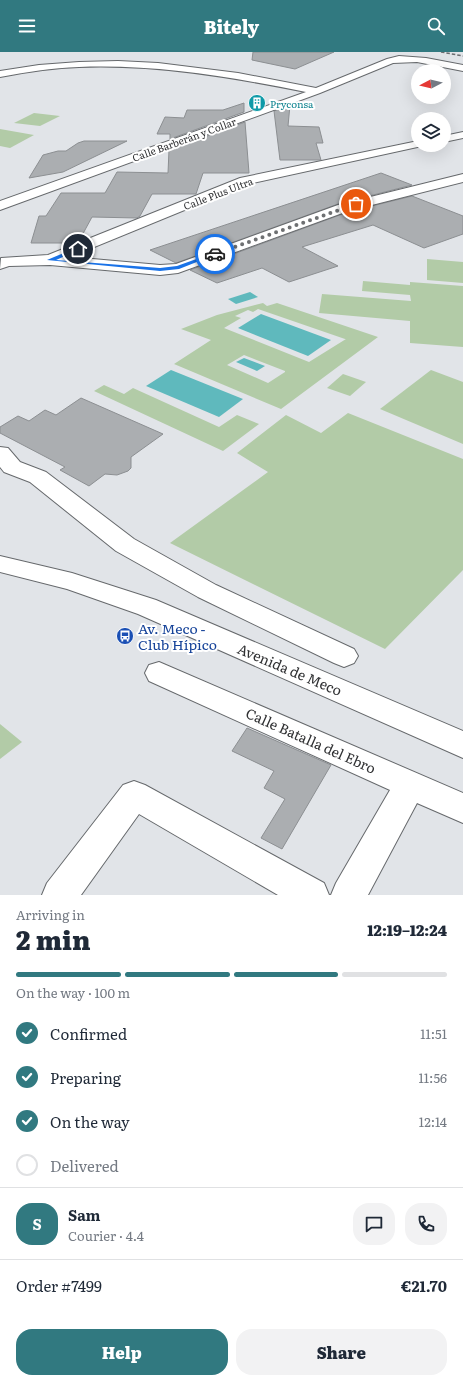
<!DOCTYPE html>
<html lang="en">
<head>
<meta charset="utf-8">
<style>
	body { margin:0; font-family:Literata,serif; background:#f2f2f3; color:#1f2937; height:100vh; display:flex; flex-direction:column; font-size:15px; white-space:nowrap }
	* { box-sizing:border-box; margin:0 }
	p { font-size:13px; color:#747a83 }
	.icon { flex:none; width:22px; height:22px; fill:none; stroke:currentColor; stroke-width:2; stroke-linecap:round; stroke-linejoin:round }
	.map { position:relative; height:843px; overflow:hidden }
	.details { display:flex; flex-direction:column; background:#fff; flex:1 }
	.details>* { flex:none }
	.needle { width:26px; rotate:263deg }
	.fabs { position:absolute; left:411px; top:12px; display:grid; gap:8px }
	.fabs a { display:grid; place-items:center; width:40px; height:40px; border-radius:50%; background:#fff; box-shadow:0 4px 16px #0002; font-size:20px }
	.pin { position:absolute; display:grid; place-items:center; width:34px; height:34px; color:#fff; margin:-17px; border:2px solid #fff; border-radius:50%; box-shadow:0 1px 4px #0007 }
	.courier { position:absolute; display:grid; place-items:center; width:40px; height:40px; margin:-20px; border:3px solid #1a73e8; border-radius:50%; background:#fff; color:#222; box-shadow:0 1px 5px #0007 }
	.headline em { font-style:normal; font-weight:800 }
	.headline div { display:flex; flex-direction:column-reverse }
	.headline { display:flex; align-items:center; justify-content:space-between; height:68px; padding:0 16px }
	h1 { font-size:26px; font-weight:800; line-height:30px }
	.bar { display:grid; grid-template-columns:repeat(4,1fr); gap:6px 4px; align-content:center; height:48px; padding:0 16px }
	.bar i { height:5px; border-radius:3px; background:#e0e1e3 }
	.bar .on { background:#317980 }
	.bar p { grid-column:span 4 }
	.line { display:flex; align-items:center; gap:10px; padding:0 16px; border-top:1px solid #e0e1e3 }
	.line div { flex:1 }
	.round { display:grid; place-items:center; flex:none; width:42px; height:42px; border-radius:16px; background:#f2f2f3 }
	ol { padding:0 16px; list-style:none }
	li { display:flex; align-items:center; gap:12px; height:44px }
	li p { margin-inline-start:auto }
	li .icon { padding:4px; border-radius:50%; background:#317980; color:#fff; stroke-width:4 }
	li:last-child { color:#747a83 }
	li i { width:22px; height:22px; border:2px solid #e0e1e3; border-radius:50% }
	.button { display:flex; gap:8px; margin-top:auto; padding:8px 16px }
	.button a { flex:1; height:46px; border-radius:16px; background:#317980; color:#fff; font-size:16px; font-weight:800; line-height:46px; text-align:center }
	.button a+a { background:#f2f2f3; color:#1f2937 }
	header { display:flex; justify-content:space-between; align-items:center; height:52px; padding:0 16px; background:#317980; color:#fff; font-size:18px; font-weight:800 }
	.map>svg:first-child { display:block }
</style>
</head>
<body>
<header><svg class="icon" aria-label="menu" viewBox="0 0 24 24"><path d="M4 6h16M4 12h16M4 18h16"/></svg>Bitely<svg class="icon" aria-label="search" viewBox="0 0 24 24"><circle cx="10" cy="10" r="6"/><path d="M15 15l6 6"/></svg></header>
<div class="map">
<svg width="463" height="843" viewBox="0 0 463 843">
	<rect width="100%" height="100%" fill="#e1e4e8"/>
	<g fill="#b2cba7" fill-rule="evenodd">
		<polygon points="34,61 60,64 40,74 14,71"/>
		<polygon points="0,77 34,83 10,96 0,94"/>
		<polygon points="427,207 463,210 463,231 427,228"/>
		<polygon points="363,229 410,233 410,230 463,234 463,295 410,291 410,269 319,261 322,242 411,249 410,243 362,239"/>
		<path d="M263,251L267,254L277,251L378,285L281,357L174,312L211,288L181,277L217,263ZM258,257L345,287H346L309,310L224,276L241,266L235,264L248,258L253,260ZM244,303L285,319V320L268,331L227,313Z"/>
		<polygon points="431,318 463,330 463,392 380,357"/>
		<polygon points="343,322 366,330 350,344 327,336"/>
		<polygon points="104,333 124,342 133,336 219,375 237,363 259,372 223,399 94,339"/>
		<polygon points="348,361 463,407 463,518 385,597 170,491 268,420 237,401 286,363 321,381"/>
		<polygon points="0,672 22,690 0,707"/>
	</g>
	<g fill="#5fb9bd">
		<polygon points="250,240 258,245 236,252 228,247"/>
		<polygon points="261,262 331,288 308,304 238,276"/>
		<polygon points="244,306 265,314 257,319 236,310"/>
		<polygon points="171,318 243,347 219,365 146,334"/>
	</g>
	<g fill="#abaeb1" stroke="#8c8f92">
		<polygon points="253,0 334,0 295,17 252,8"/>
		<polygon points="244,51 244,60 170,87 170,82 157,82 165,65 184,66 187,58 223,58"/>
		<polygon points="290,53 288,74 319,75 323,91 316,91 321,108 280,108 274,59"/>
		<polygon points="245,70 249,121 203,121 196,142 152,142 140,164 137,166 92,165 79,189 73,191 31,191 39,164 46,164 61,141 105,141 117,120 168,121 169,98"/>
		<polygon points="84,89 127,89 63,120 29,126 43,103 58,99 66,99 78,91"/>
		<polygon points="381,121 412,133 338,152 176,211 150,198"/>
		<polygon points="412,144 463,164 463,182 424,196 373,173 302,195 338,214 289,230 262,216 217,231 190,218 348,160"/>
		<polygon points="81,346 163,382 131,405 131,416 128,419 117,423 105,422 89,434 60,418 65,415 0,381 0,375 18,364 29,369 45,358 56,363"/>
		<polygon points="247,676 331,713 282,797 261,786 285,747 264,736 274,719 232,699"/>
	</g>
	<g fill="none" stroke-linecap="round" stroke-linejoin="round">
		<g stroke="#66696c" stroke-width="2">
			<g id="minor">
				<path d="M399,4L426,6L463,13V19L417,10L393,11L320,41L0,158V149L306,40C231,25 155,12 79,15C52,16 26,20 0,25V19L39,13L79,10L118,9L158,11L238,21L316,36L387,7Z"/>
				<polygon points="463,80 463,86 444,90 444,84"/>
				<polygon points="418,89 418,93 423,93 422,94 248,132 70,205 160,213 176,212 338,153 463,122 463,130 348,159 178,221 160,223 50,213 9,214 0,217 1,206 48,203 240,126"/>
				<polygon points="0,395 8,396 20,410 46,420 134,487 216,533 354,597 358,604 354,611 344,615 334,611 198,545 116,499 30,430 4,420 0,415"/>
				<polygon points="0,504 72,521 156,548 463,679 463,706 138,562 67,537 0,520"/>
				<polygon points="159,610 463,741 463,771 417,751 368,843 331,843 336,831 390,738 149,629 145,621 149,613"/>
				<polygon points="134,729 145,733 324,831 329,843 278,843 139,762 81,843 42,843 47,831 123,733"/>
			</g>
		</g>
		<use href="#minor" fill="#fff" fill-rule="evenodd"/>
		<polyline stroke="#6a6c6f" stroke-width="1.5" stroke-dasharray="3.5 2" stroke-linecap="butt" points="441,0 463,4"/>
	</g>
	<polygon fill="#1a73e8" points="78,195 79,198 56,208 160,216 177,214 213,201 217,202 179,217 160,219 47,208"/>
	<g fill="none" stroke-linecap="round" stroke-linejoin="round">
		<polyline stroke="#6e7072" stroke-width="4" stroke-dasharray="0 7.2" points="215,202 356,152"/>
	</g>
	<defs>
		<g id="building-disc" transform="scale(0.9)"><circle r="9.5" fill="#0f9aa8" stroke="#fff"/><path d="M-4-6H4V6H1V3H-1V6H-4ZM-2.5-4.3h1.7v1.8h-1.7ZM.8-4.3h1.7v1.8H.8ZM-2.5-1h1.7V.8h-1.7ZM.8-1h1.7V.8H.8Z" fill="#fff"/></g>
		<g id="bus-disc" transform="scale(0.9)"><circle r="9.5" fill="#1a4fb4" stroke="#fff"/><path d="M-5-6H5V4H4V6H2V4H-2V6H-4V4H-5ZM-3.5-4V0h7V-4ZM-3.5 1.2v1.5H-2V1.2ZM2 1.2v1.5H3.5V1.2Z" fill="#fff"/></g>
	</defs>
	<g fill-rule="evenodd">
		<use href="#building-disc" x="257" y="51"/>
		<use href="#bus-disc" x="125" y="584"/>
	</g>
	<g text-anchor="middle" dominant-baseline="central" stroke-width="4" stroke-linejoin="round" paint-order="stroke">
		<g font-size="10" fill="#0d838f" stroke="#fff" text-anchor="start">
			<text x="270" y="51">Pryconsa</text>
		</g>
		<g font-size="10" fill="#303133" stroke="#fff">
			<text transform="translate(184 87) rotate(-20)">Calle Barberán y Collar</text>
			<text transform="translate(218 141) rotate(-21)">Calle Plus Ultra</text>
		</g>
		<g font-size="14" fill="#164399" stroke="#fff" text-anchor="start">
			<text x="138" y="576">Av. Meco -<tspan x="138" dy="16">Club Hípico</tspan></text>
		</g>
		<g font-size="14" fill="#303133" stroke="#fff">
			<text transform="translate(290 617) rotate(23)">Avenida de Meco</text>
			<text transform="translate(311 688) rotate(24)">Calle Batalla del Ebro</text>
		</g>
	</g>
</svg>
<div class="fabs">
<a><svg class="needle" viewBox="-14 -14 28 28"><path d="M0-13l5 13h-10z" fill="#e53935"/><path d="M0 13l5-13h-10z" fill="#747a83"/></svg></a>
<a><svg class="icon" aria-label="layers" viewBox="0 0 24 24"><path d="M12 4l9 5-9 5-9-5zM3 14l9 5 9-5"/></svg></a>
</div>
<div class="pin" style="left:356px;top:152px;background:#ea580c"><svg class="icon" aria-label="bag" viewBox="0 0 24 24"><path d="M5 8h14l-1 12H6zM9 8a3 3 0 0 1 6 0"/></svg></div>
<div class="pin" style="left:78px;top:197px;background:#1f2937"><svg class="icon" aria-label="home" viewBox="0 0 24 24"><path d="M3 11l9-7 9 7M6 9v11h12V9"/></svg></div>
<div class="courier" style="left:215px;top:202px"><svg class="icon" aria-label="car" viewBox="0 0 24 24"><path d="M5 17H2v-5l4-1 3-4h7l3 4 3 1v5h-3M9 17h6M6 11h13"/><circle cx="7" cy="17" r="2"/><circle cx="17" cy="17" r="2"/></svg></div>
</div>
<section class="details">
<div class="headline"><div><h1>2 min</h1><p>Arriving in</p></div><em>12:19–12:24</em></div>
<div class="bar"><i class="on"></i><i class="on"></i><i class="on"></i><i></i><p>On the way · 100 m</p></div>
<ol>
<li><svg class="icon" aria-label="check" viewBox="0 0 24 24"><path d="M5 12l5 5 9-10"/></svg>Confirmed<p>11:51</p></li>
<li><svg class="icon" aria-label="check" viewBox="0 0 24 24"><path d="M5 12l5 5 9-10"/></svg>Preparing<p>11:56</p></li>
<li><svg class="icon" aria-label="check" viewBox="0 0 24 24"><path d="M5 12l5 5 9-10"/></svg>On the way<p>12:14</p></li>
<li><i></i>Delivered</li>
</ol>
<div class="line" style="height:72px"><b class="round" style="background:#317980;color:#fff">S</b><div><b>Sam</b><p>Courier · 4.4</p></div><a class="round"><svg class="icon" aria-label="chat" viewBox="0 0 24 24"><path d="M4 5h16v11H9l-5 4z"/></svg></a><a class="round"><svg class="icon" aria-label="phone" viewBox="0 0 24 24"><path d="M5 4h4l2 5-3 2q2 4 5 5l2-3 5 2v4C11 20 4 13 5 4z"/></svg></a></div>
<div class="line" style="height:52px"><div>Order #7499</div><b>€21.70</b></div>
<div class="button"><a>Help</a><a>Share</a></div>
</section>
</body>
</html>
